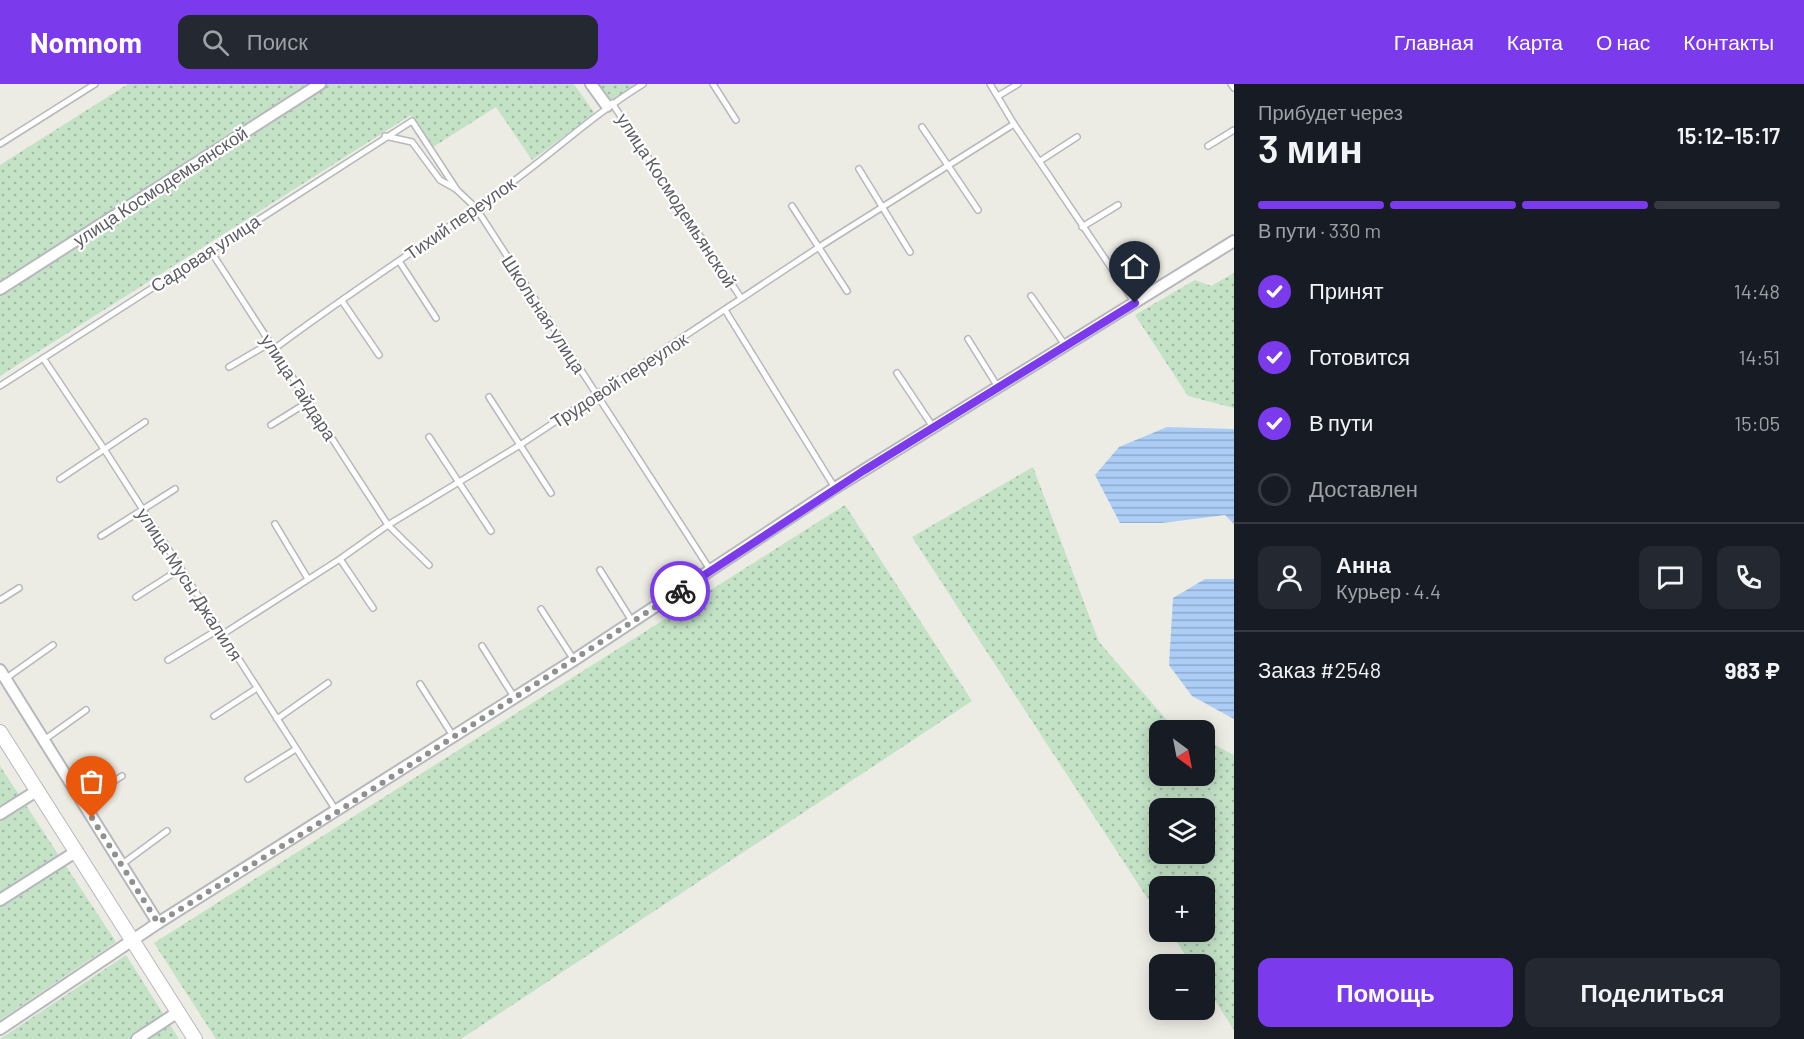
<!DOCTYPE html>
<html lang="ru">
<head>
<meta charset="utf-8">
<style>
	body { margin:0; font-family:Barlow,sans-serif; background:#242831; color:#f1f3f6; height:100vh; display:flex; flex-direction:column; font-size:22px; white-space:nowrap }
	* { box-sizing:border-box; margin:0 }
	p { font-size:20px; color:#9ea1a6 }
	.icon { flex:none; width:33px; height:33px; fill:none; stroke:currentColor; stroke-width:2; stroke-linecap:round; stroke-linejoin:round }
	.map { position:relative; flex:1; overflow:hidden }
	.side { display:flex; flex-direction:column; background:#171b24; width:570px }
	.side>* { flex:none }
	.needle { width:39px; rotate:148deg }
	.buttons { position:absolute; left:1149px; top:636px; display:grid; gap:12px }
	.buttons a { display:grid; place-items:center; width:66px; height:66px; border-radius:12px; background:#171b24; box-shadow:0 3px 15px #0003; font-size:30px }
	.pin { position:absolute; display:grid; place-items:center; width:51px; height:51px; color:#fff; margin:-62px -26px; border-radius:50% 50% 50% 0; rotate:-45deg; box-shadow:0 0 6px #0007 }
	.pin .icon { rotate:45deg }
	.courier { position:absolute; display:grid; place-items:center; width:60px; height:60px; margin:-30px; border:4px solid #7c3aed; border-radius:50%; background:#fff; color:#222; box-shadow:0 2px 8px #0007 }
	.summary em { font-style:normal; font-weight:600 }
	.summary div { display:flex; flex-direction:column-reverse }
	.summary { display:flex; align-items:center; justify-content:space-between; height:102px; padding:0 24px }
	h1 { font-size:39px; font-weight:600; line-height:45px }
	.bar { display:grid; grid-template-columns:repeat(4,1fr); gap:9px 6px; align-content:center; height:72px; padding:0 24px }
	.bar i { height:8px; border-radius:4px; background:#363941 }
	.bar .selected { background:#7c3aed }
	.bar p { grid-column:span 4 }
	.line { display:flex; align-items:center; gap:15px; padding:0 24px; border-top:2px solid #363941 }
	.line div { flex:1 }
	.round { display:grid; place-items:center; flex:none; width:63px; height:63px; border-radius:12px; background:#242831 }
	ol { padding:0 24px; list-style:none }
	li { display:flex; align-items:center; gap:18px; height:66px }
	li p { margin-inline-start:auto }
	li .icon { padding:6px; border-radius:50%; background:#7c3aed; color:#fff; stroke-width:4 }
	li:last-child { color:#9ea1a6 }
	li i { width:33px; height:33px; border:3px solid #363941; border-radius:50% }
	.primary-button { display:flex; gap:12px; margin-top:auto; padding:12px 24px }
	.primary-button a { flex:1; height:69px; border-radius:12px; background:#7c3aed; color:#fff; font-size:24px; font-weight:600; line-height:69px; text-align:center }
	.primary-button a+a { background:#242831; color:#f1f3f6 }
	header { display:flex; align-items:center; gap:36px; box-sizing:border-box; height:84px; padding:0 30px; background:#7c3aed; color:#fff }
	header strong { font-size:28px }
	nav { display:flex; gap:33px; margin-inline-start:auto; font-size:21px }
	.search { width:420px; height:54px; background:#242831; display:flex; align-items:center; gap:15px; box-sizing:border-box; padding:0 21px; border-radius:12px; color:#9ea1a6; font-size:22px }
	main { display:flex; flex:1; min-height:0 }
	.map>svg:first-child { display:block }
</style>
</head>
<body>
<header>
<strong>Nomnom</strong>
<div class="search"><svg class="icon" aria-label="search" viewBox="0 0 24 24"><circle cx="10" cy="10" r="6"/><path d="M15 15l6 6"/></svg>Поиск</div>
<nav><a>Главная</a><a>Карта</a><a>О нас</a><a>Контакты</a></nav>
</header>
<main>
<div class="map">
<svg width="1234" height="955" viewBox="0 0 1234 955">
	<defs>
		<pattern id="park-dots" width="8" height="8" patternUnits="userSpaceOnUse" patternTransform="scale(1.5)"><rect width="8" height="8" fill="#c3e2c6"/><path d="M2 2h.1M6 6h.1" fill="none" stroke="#a2baa4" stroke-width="1.8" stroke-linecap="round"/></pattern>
		<pattern id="water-rules" width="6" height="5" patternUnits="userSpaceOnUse" patternTransform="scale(1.5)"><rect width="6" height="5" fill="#abcdf6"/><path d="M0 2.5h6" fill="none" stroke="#8eaacb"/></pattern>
	</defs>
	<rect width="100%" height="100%" fill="#edece4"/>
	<g fill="url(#park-dots)" fill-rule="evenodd">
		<polygon points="128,0 574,0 595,30 532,76 496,23 433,63 411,31 0,292 0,81"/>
		<polygon points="591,0 643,0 607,22"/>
		<polygon points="1234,189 1234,324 1188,312 1135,231 1195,196 1211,202"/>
		<path d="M1033,383L1099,558L1166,635L1187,646H1160V692H1204L1205,656L1234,671V946L1205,901L1204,880H1191L1170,848H1204V802H1160L1159,832L912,453ZM1160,724H1204V770H1160Z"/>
		<polygon points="845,421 972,617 461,955 216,955 154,859"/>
		<polygon points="0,682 116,858 0,936"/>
		<polygon points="126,871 179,955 0,955"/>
	</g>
	<g fill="url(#water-rules)">
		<polygon points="1167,343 1234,345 1234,440 1225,431 1162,439 1120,439 1095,391 1119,363"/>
		<polygon points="1205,495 1234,495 1234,635 1192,612 1169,581 1173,514"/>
	</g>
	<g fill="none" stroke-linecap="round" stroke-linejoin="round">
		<g stroke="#b6b8bc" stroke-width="8">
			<g id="lane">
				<polyline points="713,0 736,36"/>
				<polyline points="990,0 1014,40 1135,219"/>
				<polyline points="1231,0 1234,4"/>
				<polyline points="998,12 1018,0"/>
				<polyline points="612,19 741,214"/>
				<polyline points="922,43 978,126"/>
				<polyline points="385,52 412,58 440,96 456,105"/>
				<polyline points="0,60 95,0"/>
				<polyline points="1208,62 1234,46"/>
				<polyline points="1040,77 1077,53"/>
				<polyline points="859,85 910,168"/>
				<polyline points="792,122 847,207"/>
				<polyline points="1082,143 1118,121"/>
				<polyline points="210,166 388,441 429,481"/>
				<polyline points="399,177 436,234"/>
				<polyline points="1031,212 1065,261"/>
				<polyline points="342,217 379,271"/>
				<polyline points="725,226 835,404"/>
				<polyline points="968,255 998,303"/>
				<path d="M274,265C350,208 430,157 507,102C553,69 594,30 643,0"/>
				<polyline points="43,274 104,365 337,728"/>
				<polyline points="229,283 270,259"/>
				<polyline points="897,289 933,343"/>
				<polyline points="0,302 412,37 457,106 476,124 711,487"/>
				<polyline points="489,313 551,409"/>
				<polyline points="271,341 308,318"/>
				<polyline points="429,353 491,447"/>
				<polyline points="60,395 145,338"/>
				<polyline points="275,440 308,495"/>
				<polyline points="101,452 175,405"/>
				<polyline points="340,475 373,524"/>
				<polyline points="600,486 632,537"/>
				<polyline points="136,513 180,485"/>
				<polyline points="0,516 19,504"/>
				<polyline points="541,525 574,576"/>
				<polyline points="223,550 340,475 388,441 520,361 819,163 1014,40"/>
				<polyline points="482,562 514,613"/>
				<polyline points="168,576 219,545"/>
				<polyline points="5,595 53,561"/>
				<polyline points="420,600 453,652"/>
				<polyline points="214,632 257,604"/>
				<polyline points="277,635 328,599"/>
				<polyline points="44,656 86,626"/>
				<polyline points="248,695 296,665"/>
				<polyline points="82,718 122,692"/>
				<polyline points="121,781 167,747"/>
			</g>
		</g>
		<g stroke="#b6b8bc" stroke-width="14">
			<g id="street">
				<polyline points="591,0 607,22"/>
				<polyline points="0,205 320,0"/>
				<polyline points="0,586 158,839"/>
				<polyline points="0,730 38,706"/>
				<polyline points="0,816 77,767"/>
				<polyline points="0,945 158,839 574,576 835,404 1234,157"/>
				<polyline points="137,955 178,928"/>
			</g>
		</g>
		<g stroke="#b7b9be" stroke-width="16">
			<polyline id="secondary" points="0,648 195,955"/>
		</g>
		<use href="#lane" stroke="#fff" stroke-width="5"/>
		<use href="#street" stroke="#fff" stroke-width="10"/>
		<use href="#secondary" stroke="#fff" stroke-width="14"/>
	</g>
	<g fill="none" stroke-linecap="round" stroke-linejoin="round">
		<polyline stroke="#8f9090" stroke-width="6" stroke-dasharray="0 10.8" points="92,734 158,839 337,728 680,507"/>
		<polyline stroke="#7c3aed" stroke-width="8" points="680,507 863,387 1135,219"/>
	</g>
	<g text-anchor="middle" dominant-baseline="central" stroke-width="4.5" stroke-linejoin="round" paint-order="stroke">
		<g font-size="18" fill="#5c5e63" stroke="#fff">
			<text transform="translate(160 102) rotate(-33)">улица Космодемьянской</text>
			<text transform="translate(677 116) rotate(57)">улица Космодемьянской</text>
			<text transform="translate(460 134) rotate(-35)">Тихий переулок</text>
			<text transform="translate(205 169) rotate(-33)">Садовая улица</text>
			<text transform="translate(544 230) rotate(57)">Школьная улица</text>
			<text transform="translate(619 296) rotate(-33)">Трудовой переулок</text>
			<text transform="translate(299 303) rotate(57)">улица Гайдара</text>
			<text transform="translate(190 500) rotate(57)">улица Мусы Джалиля</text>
		</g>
	</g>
</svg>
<div class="buttons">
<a><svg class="needle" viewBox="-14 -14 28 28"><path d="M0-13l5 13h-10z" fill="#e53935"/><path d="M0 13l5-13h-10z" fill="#9ea1a6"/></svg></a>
<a><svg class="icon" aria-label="layers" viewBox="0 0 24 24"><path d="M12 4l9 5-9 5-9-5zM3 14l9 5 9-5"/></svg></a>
<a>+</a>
<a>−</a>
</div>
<div class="pin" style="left:92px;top:734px;background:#ea580c"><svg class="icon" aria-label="bag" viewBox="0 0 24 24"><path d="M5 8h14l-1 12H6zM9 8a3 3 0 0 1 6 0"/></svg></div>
<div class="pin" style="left:1135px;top:219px;background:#1f2937"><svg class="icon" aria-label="home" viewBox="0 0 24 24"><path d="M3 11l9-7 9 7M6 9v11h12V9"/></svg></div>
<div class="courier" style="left:680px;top:507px"><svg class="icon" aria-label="bike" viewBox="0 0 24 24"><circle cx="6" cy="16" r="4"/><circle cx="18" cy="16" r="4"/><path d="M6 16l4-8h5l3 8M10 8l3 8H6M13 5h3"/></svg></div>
</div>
<section class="side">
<div class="summary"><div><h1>3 мин</h1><p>Прибудет через</p></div><em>15:12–15:17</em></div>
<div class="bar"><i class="selected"></i><i class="selected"></i><i class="selected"></i><i></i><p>В пути · 330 m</p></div>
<ol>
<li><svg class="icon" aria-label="check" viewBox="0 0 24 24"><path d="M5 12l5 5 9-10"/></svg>Принят<p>14:48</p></li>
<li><svg class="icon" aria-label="check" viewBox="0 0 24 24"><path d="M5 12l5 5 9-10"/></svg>Готовится<p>14:51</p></li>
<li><svg class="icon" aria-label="check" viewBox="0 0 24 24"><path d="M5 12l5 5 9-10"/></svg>В пути<p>15:05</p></li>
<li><i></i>Доставлен</li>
</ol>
<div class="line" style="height:108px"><a class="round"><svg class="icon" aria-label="person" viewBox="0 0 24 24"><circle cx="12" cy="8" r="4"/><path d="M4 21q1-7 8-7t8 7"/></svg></a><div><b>Анна</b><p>Курьер · 4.4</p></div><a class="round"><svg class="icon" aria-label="chat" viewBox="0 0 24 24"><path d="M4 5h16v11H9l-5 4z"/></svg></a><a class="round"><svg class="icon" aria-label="phone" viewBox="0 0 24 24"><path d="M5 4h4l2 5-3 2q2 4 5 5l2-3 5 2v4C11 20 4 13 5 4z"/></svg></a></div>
<div class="line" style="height:78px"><div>Заказ #2548</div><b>983 ₽</b></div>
<div class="primary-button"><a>Помощь</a><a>Поделиться</a></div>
</section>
</main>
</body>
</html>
